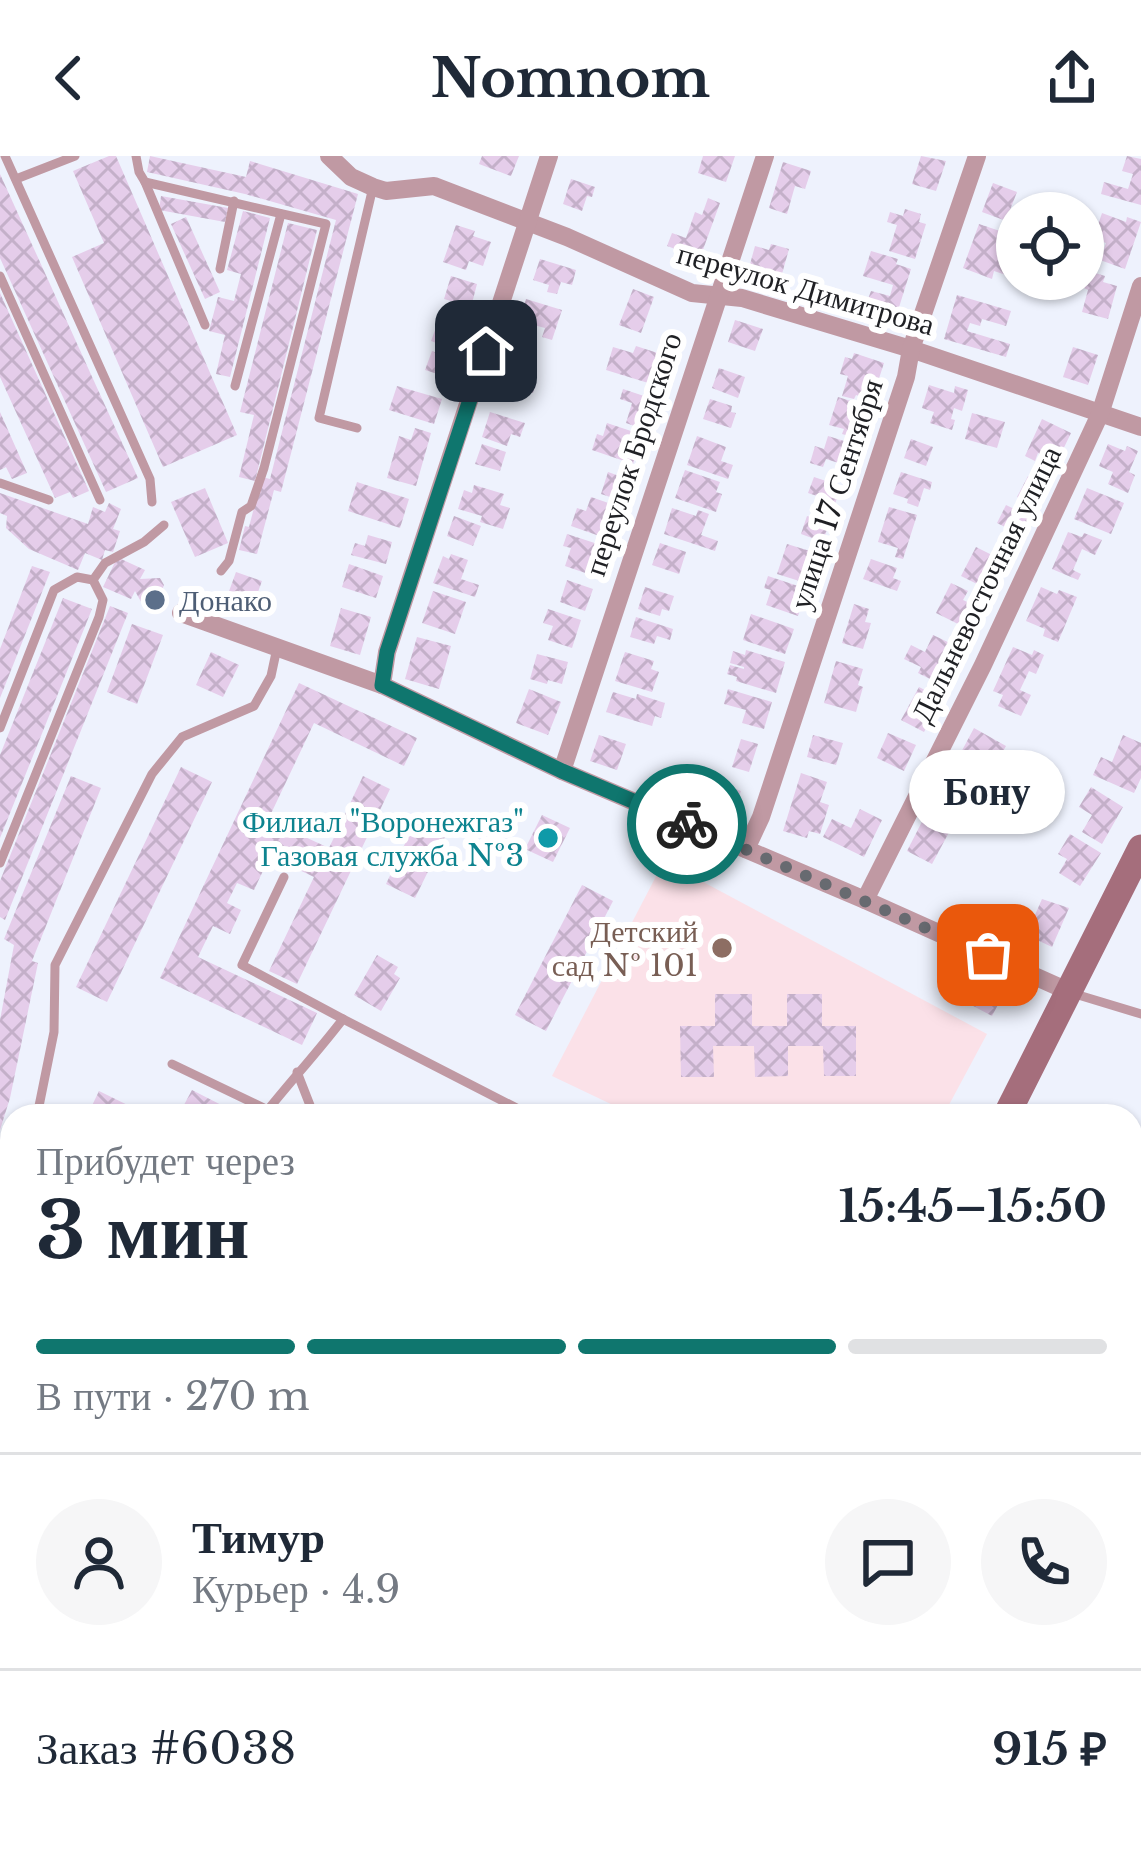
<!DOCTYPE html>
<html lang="ru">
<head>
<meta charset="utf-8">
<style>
	body { margin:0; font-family:"Libre Baskerville",serif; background:#f6f6f7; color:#1f2937; height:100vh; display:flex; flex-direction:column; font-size:45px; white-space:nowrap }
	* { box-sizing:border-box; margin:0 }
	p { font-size:39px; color:#747a83 }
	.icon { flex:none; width:66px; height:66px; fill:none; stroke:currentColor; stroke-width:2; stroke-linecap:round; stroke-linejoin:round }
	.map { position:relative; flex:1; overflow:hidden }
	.side { position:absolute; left:0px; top:948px; width:1143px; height:747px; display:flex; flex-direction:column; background:#fff; border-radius:36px 36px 0 0; box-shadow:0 3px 9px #0004 }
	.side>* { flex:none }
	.buttons { position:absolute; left:996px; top:36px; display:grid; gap:24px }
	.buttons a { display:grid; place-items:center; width:108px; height:108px; border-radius:50%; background:#fff; box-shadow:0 3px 9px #0004; font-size:60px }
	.pin { position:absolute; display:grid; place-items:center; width:102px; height:102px; color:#fff; margin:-51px; border-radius:24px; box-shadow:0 6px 18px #0006 }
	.courier { position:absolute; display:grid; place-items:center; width:120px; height:120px; margin:-60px; border:9px solid #0f766e; border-radius:50%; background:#fff; color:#222; box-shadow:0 3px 15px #0007 }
	.bubble { position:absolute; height:84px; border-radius:42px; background:#fff; box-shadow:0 3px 9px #0004; font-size:39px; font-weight:700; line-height:84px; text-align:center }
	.head em { font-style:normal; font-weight:700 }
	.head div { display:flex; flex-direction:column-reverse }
	.head { display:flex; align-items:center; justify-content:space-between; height:204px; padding:0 36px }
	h1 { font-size:78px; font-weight:700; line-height:90px }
	.bar { display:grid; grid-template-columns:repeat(4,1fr); gap:18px 12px; align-content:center; height:144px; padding:0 36px }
	.bar i { height:15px; border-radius:9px; background:#e0e1e3 }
	.bar .on { background:#0f766e }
	.bar p { grid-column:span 4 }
	.line { display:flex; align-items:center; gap:30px; padding:0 36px; border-top:3px solid #e0e1e3 }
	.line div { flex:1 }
	.round { display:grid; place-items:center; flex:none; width:126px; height:126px; border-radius:63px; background:#f6f6f7 }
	header { display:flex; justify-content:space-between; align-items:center; height:156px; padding:0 36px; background:#fff; font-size:54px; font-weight:700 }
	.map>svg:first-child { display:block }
</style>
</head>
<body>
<header><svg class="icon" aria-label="back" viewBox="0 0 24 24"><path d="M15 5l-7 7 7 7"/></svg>Nomnom<svg class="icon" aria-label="share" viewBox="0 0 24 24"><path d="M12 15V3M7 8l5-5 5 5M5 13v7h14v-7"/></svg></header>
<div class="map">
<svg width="1141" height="1694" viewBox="0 0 1141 1694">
	<defs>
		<pattern id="building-cross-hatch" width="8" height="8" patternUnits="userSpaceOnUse" patternTransform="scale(3)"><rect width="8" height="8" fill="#e5cdea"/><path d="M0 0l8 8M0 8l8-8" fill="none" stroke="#c4b0c9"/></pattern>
	</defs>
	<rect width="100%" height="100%" fill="#eef2fd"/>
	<polygon fill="#fbe1e8" points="664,705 987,878 943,960 636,960 552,920"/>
	<g fill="url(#building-cross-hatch)">
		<polygon points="109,0 116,0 237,279 163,311 72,101 104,87 73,15"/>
		<polygon points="150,0 246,21 250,5 358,38 281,336 274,334 257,398 239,394 245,370 249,371 262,321 270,323 336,64 245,38 147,16"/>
		<polygon points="482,0 519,0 511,20 479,8"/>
		<polygon points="703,0 735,0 726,26 698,17"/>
		<polygon points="921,0 946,5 936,35 912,28"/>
		<polygon points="1127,0 1141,3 1141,49 1101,38 1104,26 1128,33 1133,18 1122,15"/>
		<polygon points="783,6 811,15 805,33 795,30 787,58 769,52"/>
		<polygon points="0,18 138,322 106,336 0,102"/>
		<polygon points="571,23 595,31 592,41 587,40 582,55 563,48"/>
		<polygon points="993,27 1017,36 1010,54 1017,57 1017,69 982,56"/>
		<polygon points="161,40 228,52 225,66 159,54"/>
		<polygon points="708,42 720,47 700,102 667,90 672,77 686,82 695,56 702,59"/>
		<polygon points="905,53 921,58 919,66 926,68 915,103 889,95 897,69 887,66 890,56 903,60"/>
		<polygon points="243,55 270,62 230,221 216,218 225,179 209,175 218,141 234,145 241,118 227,114"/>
		<polygon points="1102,57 1126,66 1127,61 1141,66 1125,113 1100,104 1106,87 1083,79 1087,66 1098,69"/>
		<polygon points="186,61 220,136 205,143 171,68"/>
		<polygon points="288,67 317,74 255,325 239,321 254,259 240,256"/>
		<polygon points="979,68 1015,80 1011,91 1003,88 1000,97 1012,101 1006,119 994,115 992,123 963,112"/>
		<polygon points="456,69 475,75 473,80 491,86 483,110 469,105 466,114 443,106"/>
		<polygon points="771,88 789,93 782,118 788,119 785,130 747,119 755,90 769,94"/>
		<polygon points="871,95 898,103 896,108 911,113 895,164 855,152 858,140 868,143 871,135 890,140 893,129 863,120"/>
		<polygon points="540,103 576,114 572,129 561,126 557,138 547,136 549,129 533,124"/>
		<polygon points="1089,115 1105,120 1103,126 1117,130 1108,163 1082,156 1088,134 1084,132"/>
		<polygon points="451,120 477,128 471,151 444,143"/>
		<polygon points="633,133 654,141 641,177 619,169"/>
		<polygon points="0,137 89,335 73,342 70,336 55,342 0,221"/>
		<polygon points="957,139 1011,155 1006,170 982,163 980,170 970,167 967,175 1010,188 1006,201 944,183"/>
		<polygon points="526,143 562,154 552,184 542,181 545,172 530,168 527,177 516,174"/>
		<polygon points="441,158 461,166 459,172 465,174 457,195 431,185"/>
		<polygon points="735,164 763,173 755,195 728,186"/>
		<polygon points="513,184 536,191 528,216 505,208"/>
		<polygon points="636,190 667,200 658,230 606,214 613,191 633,197"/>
		<polygon points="1073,191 1098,199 1088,229 1063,221"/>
		<polygon points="432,195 453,203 447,221 425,214"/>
		<polygon points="854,197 884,207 872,244 856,239 854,243 842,240 848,220 840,218 845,201 852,203"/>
		<polygon points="719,212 745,221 738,242 712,232"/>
		<polygon points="504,216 536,227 533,237 522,233 518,244 497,238"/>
		<polygon points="929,229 954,237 955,230 968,234 962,255 954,252 951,263 955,264 952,274 930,267 934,256 922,252"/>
		<polygon points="397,230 442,243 434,268 389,254"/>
		<polygon points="623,233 656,244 646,274 626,267 632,247 620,243"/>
		<polygon points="838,241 867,250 856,282 842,278 844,273 829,269"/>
		<polygon points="710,243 732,250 731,256 736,257 731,272 703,263"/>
		<polygon points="0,256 27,317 12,323 6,311 0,314"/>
		<polygon points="490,256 525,267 520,281 511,278 507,290 482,281"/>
		<polygon points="972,257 1005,266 997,292 965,283"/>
		<polygon points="1042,263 1071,277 1057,306 1038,297 1035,305 1025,300"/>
		<polygon points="607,267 643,279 633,308 592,294 597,278 603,280"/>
		<polygon points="415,272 431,277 416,330 387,322 399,280 411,284"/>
		<polygon points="697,280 726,291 721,305 733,309 728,323 687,309"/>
		<polygon points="828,280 854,288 848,310 826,303 823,311 810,307 815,290 824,293"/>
		<polygon points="911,283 933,291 926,310 904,302"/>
		<polygon points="482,288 506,296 500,315 475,308"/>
		<polygon points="1108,288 1125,295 1127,290 1138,295 1129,316 1135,319 1128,337 1108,328 1113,316 1099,310"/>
		<polygon points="685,314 720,326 716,336 722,338 716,356 675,342"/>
		<polygon points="608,316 628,323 622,345 601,338"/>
		<polygon points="901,316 932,326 930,334 924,332 918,351 907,347 908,343 893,338"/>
		<polygon points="1028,320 1046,329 1035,350 1017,341"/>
		<polygon points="814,321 841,330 833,354 817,349 820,341 808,337"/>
		<polygon points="357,326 409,343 400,372 348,355"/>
		<polygon points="474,329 504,338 500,349 510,352 503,373 480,366 482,360 458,353 464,334 472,337"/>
		<polygon points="205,332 228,387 195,401 171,346"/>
		<polygon points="1087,332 1124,347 1111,378 1074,363"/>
		<polygon points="0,337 88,368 93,351 105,356 109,347 121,353 113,373 120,375 113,396 105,394 102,404 85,397 78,414 29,393 6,372 7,360 0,357"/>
		<polygon points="591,341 620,351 608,383 571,370 577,352 586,355"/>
		<polygon points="1006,349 1029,360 1021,379 997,367"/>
		<polygon points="889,351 917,359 903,403 895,401 898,392 878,386"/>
		<polygon points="672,352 696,360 698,354 709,358 701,379 718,385 715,395 664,378"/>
		<polygon points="454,360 481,370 473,390 447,380"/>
		<polygon points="807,360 829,367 823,386 801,378"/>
		<polygon points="1068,376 1082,381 1084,377 1102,384 1095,399 1082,393 1073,414 1081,418 1078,424 1052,413"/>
		<polygon points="567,378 607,391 597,421 565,410 571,392 563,390"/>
		<polygon points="368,379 392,386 386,408 351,399 355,387 365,390"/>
		<polygon points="660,387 686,396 679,418 652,409"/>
		<polygon points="787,388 823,399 812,429 777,418"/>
		<polygon points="976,391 994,400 997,394 1011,401 993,436 961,420"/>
		<polygon points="451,398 468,404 461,423 479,429 475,441 433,427 443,400 449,403"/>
		<polygon points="121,403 145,414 140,423 160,422 164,429 155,452 145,453 135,435 131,443 103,431 115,406"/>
		<polygon points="871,403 897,412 893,422 901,425 897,435 863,423"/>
		<polygon points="349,408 383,420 376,442 342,431"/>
		<polygon points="32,410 50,416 0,542 0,493"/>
		<polygon points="236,416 262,425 254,447 228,438"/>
		<polygon points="768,420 807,433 798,460 766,449 771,434 764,432"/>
		<polygon points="567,424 593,433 585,455 560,446"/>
		<polygon points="951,427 968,435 963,444 984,454 974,476 936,457"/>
		<polygon points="645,431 674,440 669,455 662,453 660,460 638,453"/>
		<polygon points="1041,431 1057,438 1059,434 1077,441 1058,486 1043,480 1045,473 1026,465"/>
		<polygon points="433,435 466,446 455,478 422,467"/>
		<polygon points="63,442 92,453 0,682 0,599"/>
		<polygon points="854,448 869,453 865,466 871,467 863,493 842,487"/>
		<polygon points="110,450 128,457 5,764 0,761 0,725"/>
		<polygon points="341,452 371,461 360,499 330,490"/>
		<polygon points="548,453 581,464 572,492 548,484 553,470 543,467"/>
		<polygon points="751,458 794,473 785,498 743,484"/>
		<polygon points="636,461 673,473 670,484 657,480 654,488 630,481"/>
		<polygon points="132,468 163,479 137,548 107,536"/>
		<polygon points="933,479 952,488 949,493 964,500 952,526 941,521 938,527 918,517 921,511 904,503 911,489 925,496"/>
		<polygon points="417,481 451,490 439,533 405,523"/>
		<polygon points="1013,491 1032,499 1034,494 1044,499 1036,518 1029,515 1020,534 1031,539 1021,560 998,550 1003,539 993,535"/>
		<polygon points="746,494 785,506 776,537 736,525 737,521 727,518 730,509 744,513 744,511 730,507 733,495 745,499"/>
		<polygon points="211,496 239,509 223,541 196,529"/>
		<polygon points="625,496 654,505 651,513 659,516 652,536 615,525"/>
		<polygon points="537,498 568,506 562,528 548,524 547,528 530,523"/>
		<polygon points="836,505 863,513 858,529 863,531 856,556 824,547"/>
		<polygon points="299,527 417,582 404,610 314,567 268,664 329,692 363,620 390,633 297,828 269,815 314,721 270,700 254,734 237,727 227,747 241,754 230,778 213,770 198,801 317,857 302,889 160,822"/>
		<polygon points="919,531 942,543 924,576 901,564"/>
		<polygon points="529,533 561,546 548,579 516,567"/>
		<polygon points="728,533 772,546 764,573 742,567 746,554 724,548"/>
		<polygon points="613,536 636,543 637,538 665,547 661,562 655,560 652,570 606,556"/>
		<polygon points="974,572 1006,590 997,606 1007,611 1000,623 970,607 960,625 949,619"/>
		<polygon points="888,577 916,589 904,615 877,602"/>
		<polygon points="599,579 626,588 617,614 590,605"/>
		<polygon points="813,579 843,587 836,609 807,601"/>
		<polygon points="1123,579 1141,587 1141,622 1134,637 1093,619 1101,601 1112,606"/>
		<polygon points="741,583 758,588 749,616 732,611"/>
		<polygon points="181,611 212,626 107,846 76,831"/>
		<polygon points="801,617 827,626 820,646 829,649 820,678 809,675 807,682 783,675"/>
		<polygon points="71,620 101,632 32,805 38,807 10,942 0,974 0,864 14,789 4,783"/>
		<polygon points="711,624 741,635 734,655 705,645"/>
		<polygon points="1091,631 1123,651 1102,688 1082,676 1092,659 1079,651"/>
		<polygon points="860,653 882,664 864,701 823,681 832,663 851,672"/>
		<polygon points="928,654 954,667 932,708 907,695"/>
		<polygon points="542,659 570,672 553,706 525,693"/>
		<polygon points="417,662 447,677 415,742 386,728"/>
		<polygon points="1070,678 1101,697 1080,730 1059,717 1067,703 1058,698"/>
		<polygon points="582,729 613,745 546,875 515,859"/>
		<polygon points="1042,743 1069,752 1052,791 1018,775 1027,755 1035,759"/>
		<polygon points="377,799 398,811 394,818 400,822 381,855 354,839"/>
		<polygon points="977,814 1008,830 992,860 960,843"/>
		<polygon points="715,838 752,838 752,870 787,870 787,838 822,838 822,870 856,870 856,920 824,920 823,890 788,890 788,920 755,921 754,890 713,890 714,921 681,921 680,870 715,870"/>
		<polygon points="192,934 233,955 230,960 178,960"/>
		<polygon points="99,935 150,960 87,960"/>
		<polygon points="12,1233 12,1339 0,1362 0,1256"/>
		<polygon points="12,1481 12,1679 0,1673 0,1505"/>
		<polygon points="1131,1514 1141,1519 1141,1567 1131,1563 1131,1545 1136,1534 1131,1532"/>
		<polygon points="20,1683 178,1683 172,1694 42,1694"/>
		<polygon points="200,1683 487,1683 482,1694 194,1694"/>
	</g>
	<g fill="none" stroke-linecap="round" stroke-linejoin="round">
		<g stroke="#c099a3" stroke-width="9">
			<polyline points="5,0 150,323 152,346"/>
			<polyline points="136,0 139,16 145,26 326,68 264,312 251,350 242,356 229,405 221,415"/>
			<polyline points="16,23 75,0"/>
			<polyline points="145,26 205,169"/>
			<polyline points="220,113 234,45"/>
			<polyline points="0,120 100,344"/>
			<polyline points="235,230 281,58"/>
			<polyline points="357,272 319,262 373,31"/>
			<polyline points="0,327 49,344"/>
			<polyline points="0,572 54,434 77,421 93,424 105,407 144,386 164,369"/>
			<polyline points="0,707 99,461 103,444 93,424"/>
			<polyline points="284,721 242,809 343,863"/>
			<polyline points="1075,838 1141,858"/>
			<polyline points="172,908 268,954"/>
			<polyline points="297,916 313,957 312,960"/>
			<polyline points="37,960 54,876 55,809 152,618 182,581 254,550 271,520 277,492"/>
			<path d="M263,960C289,927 317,897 343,863L532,960"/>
			<polyline points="1131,1003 1139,983"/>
			<polyline points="0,1078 12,1043"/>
			<polyline points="0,1136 2,1142 12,1147"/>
			<polyline points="1131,1163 1141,1168"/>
			<polyline points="0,1478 12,1454"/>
			<polyline points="520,1694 526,1683"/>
		</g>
		<g stroke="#c099a3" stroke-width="18">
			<polyline points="329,0 351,21 373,31 386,35 434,30 567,81 692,137 742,142 911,193 1141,271"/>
			<polyline points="181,457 382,529 562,615 865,744 1070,836"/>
			<polyline points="382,529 387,496 549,0"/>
			<polyline points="562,615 765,0"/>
			<polyline points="746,693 761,661 906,221 911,193 977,0"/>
			<polyline points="865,744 983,509 1100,258 1141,130"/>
		</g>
		<g stroke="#a56e7c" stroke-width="27">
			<polyline points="1006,960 1141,692"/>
			<polyline points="643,1694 649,1683"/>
		</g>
	</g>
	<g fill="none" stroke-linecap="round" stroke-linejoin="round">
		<polyline stroke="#676a70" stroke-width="12" stroke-dasharray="0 21.6" points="687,668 988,799"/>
		<polyline stroke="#0f766e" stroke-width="15" points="486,195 387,496 382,529 562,615 687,668"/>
	</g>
	<circle fill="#5c6f8a" stroke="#fff" stroke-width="4.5" cx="155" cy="444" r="12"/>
	<circle fill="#0f9aa8" stroke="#fff" stroke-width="4.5" cx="548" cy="682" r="12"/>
	<circle fill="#8d6e63" stroke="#fff" stroke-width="4.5" cx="722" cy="792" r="12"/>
	<g text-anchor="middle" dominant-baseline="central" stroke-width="12" stroke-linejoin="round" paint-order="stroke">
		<g font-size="30" fill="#1f2024" stroke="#fff">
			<text transform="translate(806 133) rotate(16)">переулок Димитрова</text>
			<text transform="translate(633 298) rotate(-72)">переулок Бродского</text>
			<text transform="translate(836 338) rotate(-72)">улица 17 Сентября</text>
			<text transform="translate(986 428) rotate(-64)">Дальневосточная улица</text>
		</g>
		<g font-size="30" fill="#4e5e75" stroke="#fff" text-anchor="start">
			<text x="179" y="444">Донако</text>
		</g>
		<g font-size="30" fill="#0d838f" stroke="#fff" text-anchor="end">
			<text x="524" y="665">Филиал "Воронежгаз"<tspan x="524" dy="34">Газовая служба №3</tspan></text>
		</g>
		<g font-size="30" fill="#785e54" stroke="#fff" text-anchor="end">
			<text x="698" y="775">Детский<tspan x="698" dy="34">сад № 101</tspan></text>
		</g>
	</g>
</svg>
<div class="buttons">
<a><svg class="icon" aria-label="locate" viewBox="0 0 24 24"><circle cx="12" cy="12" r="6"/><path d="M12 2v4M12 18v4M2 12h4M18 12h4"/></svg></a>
</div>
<div class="pin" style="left:988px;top:799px;background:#ea580c"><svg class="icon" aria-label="bag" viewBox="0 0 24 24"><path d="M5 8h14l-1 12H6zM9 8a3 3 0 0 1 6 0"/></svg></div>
<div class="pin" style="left:486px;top:195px;background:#1f2937"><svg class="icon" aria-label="home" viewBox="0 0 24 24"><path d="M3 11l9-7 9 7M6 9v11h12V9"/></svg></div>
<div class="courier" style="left:687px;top:668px"><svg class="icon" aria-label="bike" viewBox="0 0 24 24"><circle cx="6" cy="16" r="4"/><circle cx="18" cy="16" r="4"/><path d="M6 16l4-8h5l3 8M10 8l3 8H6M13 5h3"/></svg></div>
<div class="bubble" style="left:909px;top:594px;width:156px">Бону</div>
<section class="side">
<div class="head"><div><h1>3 мин</h1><p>Прибудет через</p></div><em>15:45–15:50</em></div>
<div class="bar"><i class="on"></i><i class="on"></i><i class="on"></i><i></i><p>В пути · 270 m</p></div>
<div class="line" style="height:216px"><a class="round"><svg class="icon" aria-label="person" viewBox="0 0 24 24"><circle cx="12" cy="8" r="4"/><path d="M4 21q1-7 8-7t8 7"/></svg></a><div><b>Тимур</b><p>Курьер · 4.9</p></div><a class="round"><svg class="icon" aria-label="chat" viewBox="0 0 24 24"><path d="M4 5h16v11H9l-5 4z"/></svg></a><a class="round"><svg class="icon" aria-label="phone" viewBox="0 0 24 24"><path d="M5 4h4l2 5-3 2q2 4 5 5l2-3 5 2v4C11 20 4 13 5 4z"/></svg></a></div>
<div class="line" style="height:156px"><div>Заказ #6038</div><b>915 ₽</b></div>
</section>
</div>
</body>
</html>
